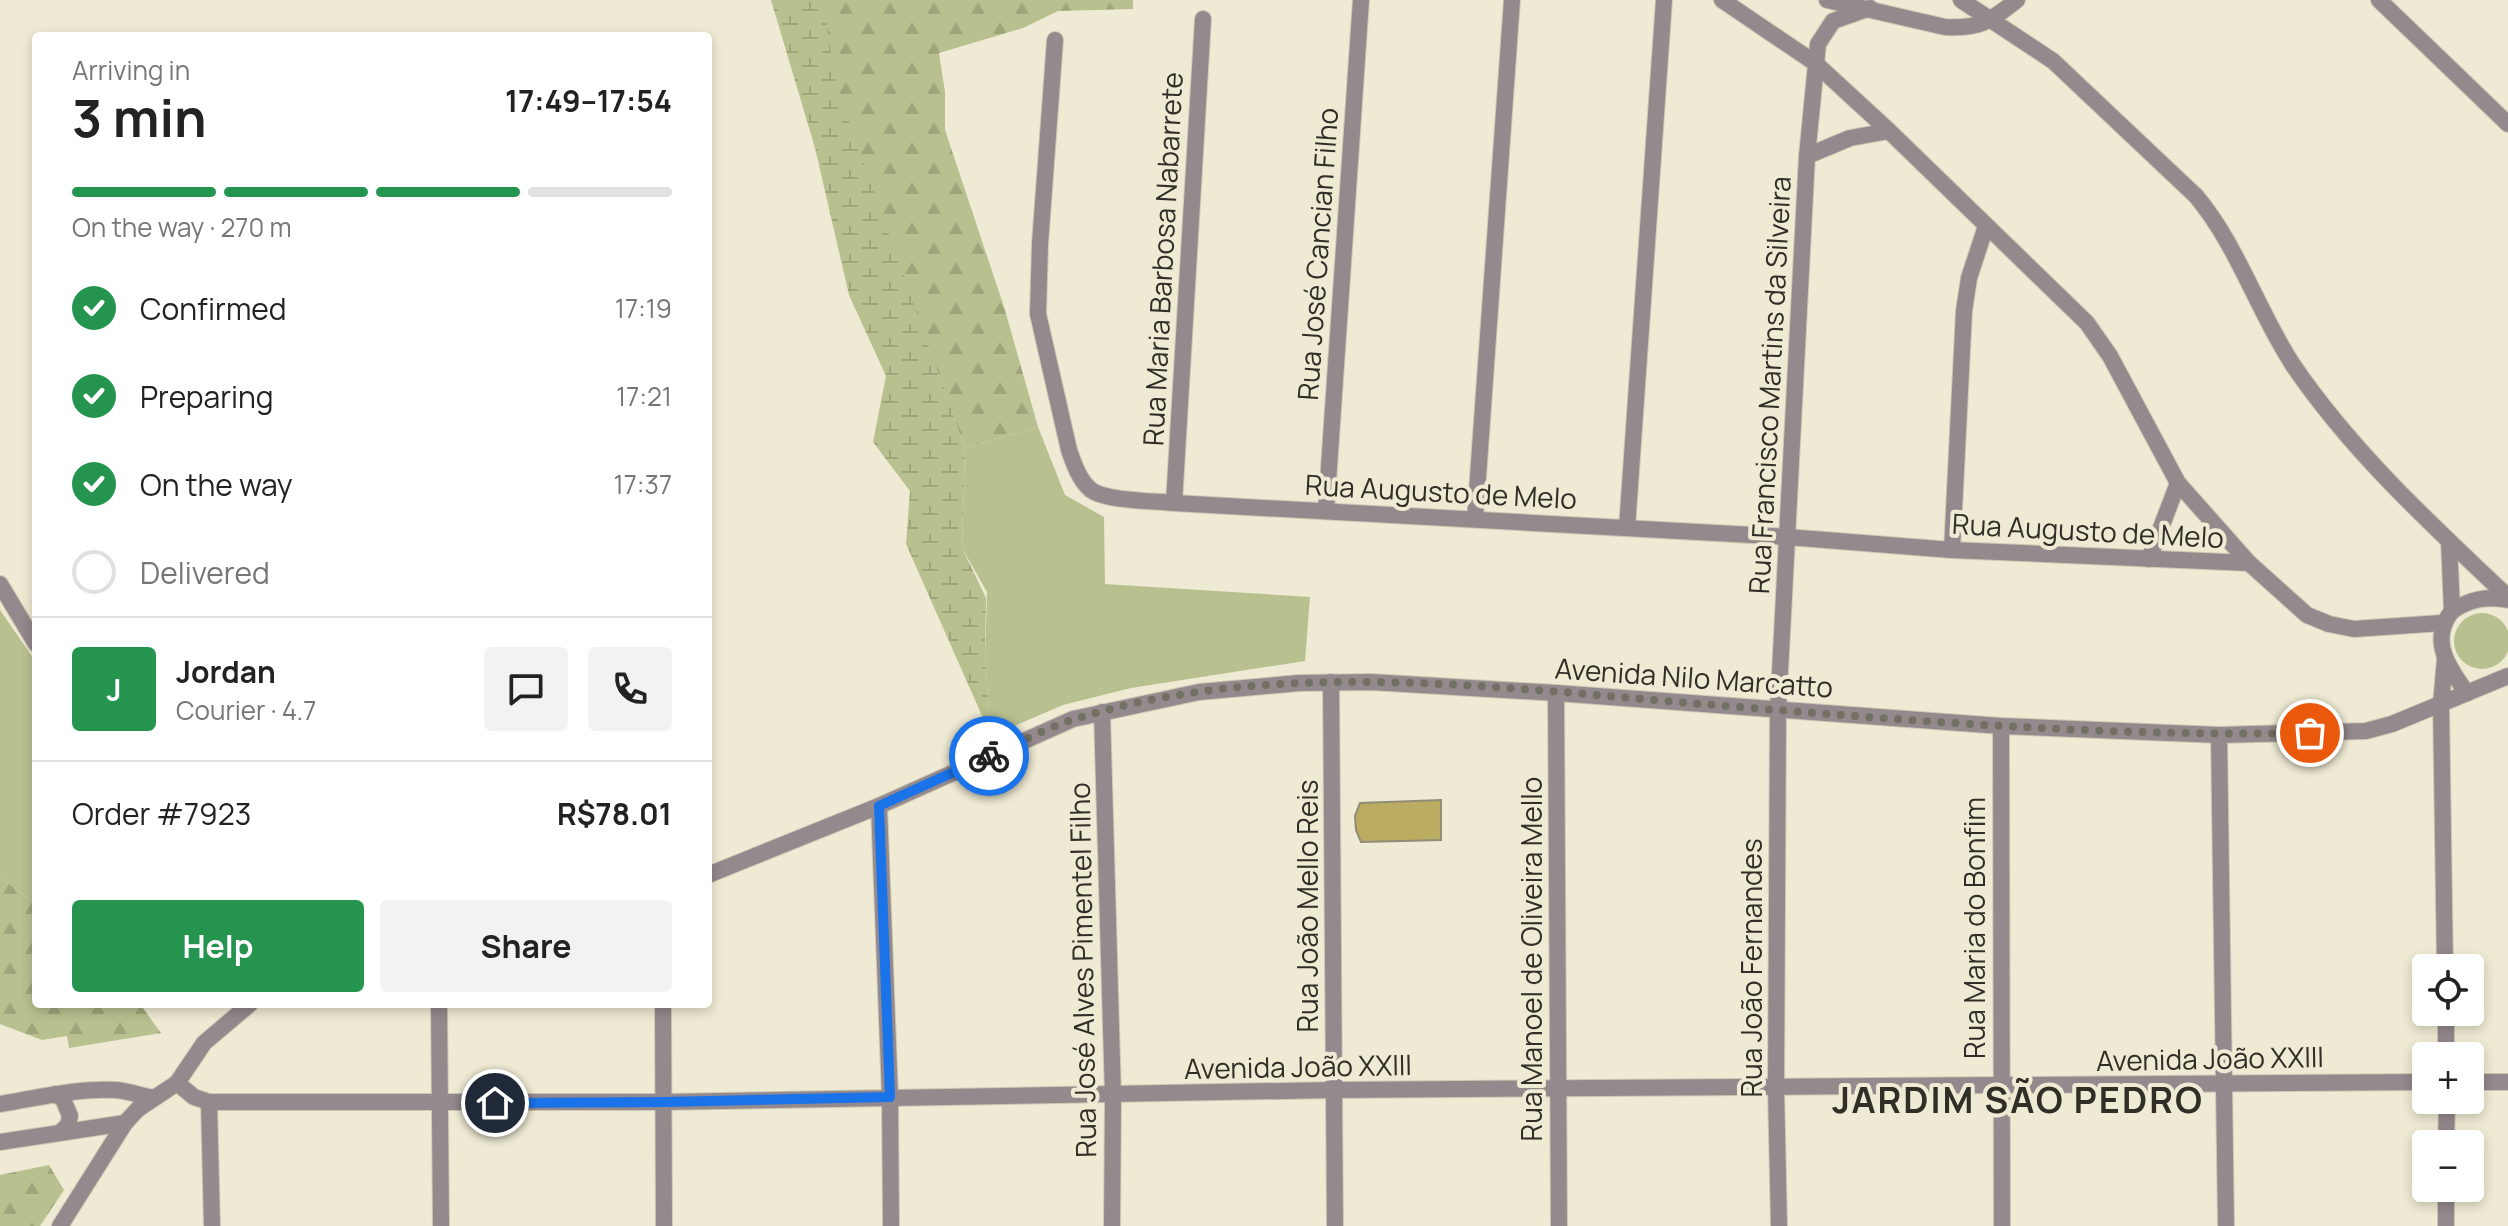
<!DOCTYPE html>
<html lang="en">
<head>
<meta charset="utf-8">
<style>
	body { margin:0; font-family:Manrope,sans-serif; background:#f2f2f2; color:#222; height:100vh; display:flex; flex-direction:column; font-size:30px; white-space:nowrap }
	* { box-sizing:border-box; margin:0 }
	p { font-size:26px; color:#767676 }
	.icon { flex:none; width:44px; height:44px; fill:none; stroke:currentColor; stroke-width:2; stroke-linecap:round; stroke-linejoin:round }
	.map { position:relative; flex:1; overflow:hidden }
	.side { position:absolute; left:32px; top:32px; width:680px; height:976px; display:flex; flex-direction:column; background:#fff; border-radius:8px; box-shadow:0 4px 12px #0003 }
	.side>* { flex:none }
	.controls { position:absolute; left:2412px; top:954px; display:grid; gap:16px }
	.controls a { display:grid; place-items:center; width:72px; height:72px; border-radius:8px; background:#fff; box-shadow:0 4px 12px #0003; font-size:40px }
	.pin { position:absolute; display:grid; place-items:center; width:68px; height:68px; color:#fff; margin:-34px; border:4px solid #fff; border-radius:50%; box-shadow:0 2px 8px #0007 }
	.courier { position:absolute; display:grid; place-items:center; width:80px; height:80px; margin:-40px; border:6px solid #1a73e8; border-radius:50%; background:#fff; color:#222; box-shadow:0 2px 10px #0007 }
	.overview em { font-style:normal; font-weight:700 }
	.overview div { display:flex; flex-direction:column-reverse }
	.overview { display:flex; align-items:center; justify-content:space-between; height:136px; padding:0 40px }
	h1 { font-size:52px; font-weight:700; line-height:60px }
	.bar { display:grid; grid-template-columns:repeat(4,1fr); gap:12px 8px; align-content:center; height:96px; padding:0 40px }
	.bar i { height:10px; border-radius:6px; background:#e0e0e0 }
	.bar .selected { background:#24944e }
	.bar p { grid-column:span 4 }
	.line { display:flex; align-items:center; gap:20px; padding:0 40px; border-top:2px solid #e0e0e0 }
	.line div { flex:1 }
	.round { display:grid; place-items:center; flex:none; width:84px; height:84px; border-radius:8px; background:#f2f2f2 }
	ol { padding:0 40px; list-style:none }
	li { display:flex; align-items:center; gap:24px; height:88px }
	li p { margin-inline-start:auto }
	li .icon { padding:8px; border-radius:50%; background:#24944e; color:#fff; stroke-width:4 }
	li:last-child { color:#767676 }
	li i { width:44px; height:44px; border:4px solid #e0e0e0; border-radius:50% }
	.action { display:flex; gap:16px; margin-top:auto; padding:16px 40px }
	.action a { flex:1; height:92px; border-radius:8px; background:#24944e; color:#fff; font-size:32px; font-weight:700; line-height:92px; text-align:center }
	.action a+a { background:#f2f2f2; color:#222 }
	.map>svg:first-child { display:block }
</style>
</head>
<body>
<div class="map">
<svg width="2508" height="1226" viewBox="0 0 2508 1226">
	<defs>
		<pattern id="forest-firs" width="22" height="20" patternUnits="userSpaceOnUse" patternTransform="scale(2)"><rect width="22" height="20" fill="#b9c08f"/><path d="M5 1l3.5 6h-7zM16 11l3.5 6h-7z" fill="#9fa57b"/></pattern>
		<pattern id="wetland-marsh" width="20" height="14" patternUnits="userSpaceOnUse" patternTransform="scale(2)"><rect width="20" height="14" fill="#b9c08f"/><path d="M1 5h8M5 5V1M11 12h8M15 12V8" fill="none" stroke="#9fa57b"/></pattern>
	</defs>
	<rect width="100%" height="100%" fill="#eeead3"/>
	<g fill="#b9c08f">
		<polygon points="1038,427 1065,495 1104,517 1105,584 1310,597 1305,661 1131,688 1063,705 991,736 985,659 987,592 962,548 965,448"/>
		<polygon points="0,610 36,662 36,904 0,877"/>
		<circle cx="2482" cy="641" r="28"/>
	</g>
	<g fill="url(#forest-firs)">
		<polygon points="822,0 1133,0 1133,9 1058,11 1023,28 939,53 945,92 945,130 1005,310 1038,427 965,448 834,85"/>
		<polygon points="0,877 36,904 36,1004 140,1004 161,1033 69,1048 67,1036 42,1040 0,1024"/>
		<polygon points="49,1165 64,1190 40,1226 0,1226 0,1175"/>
	</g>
	<polygon fill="url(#wetland-marsh)" points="771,0 823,0 836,85 965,448 962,548 986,598 985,659 991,736 906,544 910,491 873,442 886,376 849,295 815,148"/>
	<polygon fill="#baac61" stroke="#908c77" stroke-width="2" points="1441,800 1441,840 1361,842 1356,830 1355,816 1360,803"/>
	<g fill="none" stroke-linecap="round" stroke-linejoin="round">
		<g stroke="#ccc8b4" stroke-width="18">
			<g id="minor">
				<polyline points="1722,0 1815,63 1889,131 2087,323 2110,356 2178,483 2249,563 2307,615 2329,624 2354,629 2442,623"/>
				<path d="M1827,0L1945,27C1981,29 1990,21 2017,0"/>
				<path d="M1961,0L2053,61L2196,196C2238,246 2257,310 2293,365C2352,452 2432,525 2508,597"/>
				<polyline points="2379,0 2508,124"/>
				<path d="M1055,40L1040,244L1038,314L1069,450C1074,464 1079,480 1091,490C1106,501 1154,501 1174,503L1787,537L1952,550L2249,563"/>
				<polyline points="1807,156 1850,138 1889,131"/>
				<polyline points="1174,503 1203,19"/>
				<polyline points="1326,511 1361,0"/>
				<polyline points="1475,519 1512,0"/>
				<polyline points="1627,528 1664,0"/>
				<path d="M2449,541L2452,611C2429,640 2448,667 2467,693"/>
				<polyline points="1952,550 1964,311 1969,278 1986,226"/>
				<polyline points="2149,559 2178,483"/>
				<polyline points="0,584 36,644"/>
				<path d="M2452,611C2470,599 2486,596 2508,600"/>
				<polyline points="2445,659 2441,704 2445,968"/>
				<polyline points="1331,682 1335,1226"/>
				<polyline points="1556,693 1559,1226"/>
				<polyline points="1102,712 1113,1096 1112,1226"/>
				<polyline points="2001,726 2002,1226"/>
				<polyline points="2219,735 2226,1226"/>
				<polyline points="879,806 890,1097 891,1226"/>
				<polyline points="439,1004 441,1226"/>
				<polyline points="663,1004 664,1226"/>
				<polyline points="2446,1012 2446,1056"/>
				<polyline points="55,1094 63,1099 70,1116 68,1125 61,1132"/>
				<polyline points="209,1102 212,1226"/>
				<path d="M0,1104C38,1098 77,1088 116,1090C129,1091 141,1096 154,1098"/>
				<polyline points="0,1142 125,1123"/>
				<polyline points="2446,1144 2447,1100"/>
				<polyline points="60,1226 125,1123 138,1109 177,1083"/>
				<polyline points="1779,1226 1776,1088 1778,710 1807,156 1818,44 1833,21 1870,8"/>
				<polyline points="2446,1226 2446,1188"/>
			</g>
		</g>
		<g stroke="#ccc8b4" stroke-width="18">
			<g id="tertiary">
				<polyline points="708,875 879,806 1073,719 1199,692 1299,683 1371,682 1556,693 2001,726 2219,735 2366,731 2392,724 2508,676"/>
				<polyline points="250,1004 204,1043 177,1083 194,1097 209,1102 664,1102 1334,1090 2426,1082"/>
				<polyline points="2470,1082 2508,1082"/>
			</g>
		</g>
		<use href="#minor" stroke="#94898c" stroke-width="16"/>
		<use href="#tertiary" stroke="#94898c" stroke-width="16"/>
	</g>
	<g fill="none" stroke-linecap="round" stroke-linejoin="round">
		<path stroke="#727063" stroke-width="8" stroke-dasharray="0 14.4" d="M989,756C1017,744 1046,728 1075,719C1277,656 1507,689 1714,705C1913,721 2111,737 2310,733"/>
		<polyline stroke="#1a73e8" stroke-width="10" points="495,1103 664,1102 890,1097 879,806 989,756"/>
	</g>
	<g text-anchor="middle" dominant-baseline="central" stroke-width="8" stroke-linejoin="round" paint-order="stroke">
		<g font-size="28" fill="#302e26" stroke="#eeead3">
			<text transform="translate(1317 254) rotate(-86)">Rua José Cancian Filho</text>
			<text transform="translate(1162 259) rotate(-87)">Rua Maria Barbosa Nabarrete</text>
			<text transform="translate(1769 385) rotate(-87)">Rua Francisco Martins da Silveira</text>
			<text transform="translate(1441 491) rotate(3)">Rua Augusto de Melo</text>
			<text transform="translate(2088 530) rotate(3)">Rua Augusto de Melo</text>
			<text transform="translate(1694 677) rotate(4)">Avenida Nilo Marcatto</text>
			<text transform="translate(1307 906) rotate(-90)">Rua João Mello Reis</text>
			<text transform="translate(1974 928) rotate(-90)">Rua Maria do Bonfim</text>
			<text transform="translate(1531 959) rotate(-90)">Rua Manoel de Oliveira Mello</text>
			<text transform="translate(1751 968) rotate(-90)">Rua João Fernandes</text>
			<text transform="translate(1082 970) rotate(-91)">Rua José Alves Pimentel Filho</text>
			<text transform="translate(2210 1058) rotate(-1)">Avenida João XXIII</text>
			<text transform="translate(1298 1066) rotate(-1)">Avenida João XXIII</text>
		</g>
		<g font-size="36" font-weight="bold" letter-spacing="2" fill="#302e26" stroke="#eeead3">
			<text x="2018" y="1099">JARDIM SÃO PEDRO</text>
		</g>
	</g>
</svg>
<div class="controls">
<a><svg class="icon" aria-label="locate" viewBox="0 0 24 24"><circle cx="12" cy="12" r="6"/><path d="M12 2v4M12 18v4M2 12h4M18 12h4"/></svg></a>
<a>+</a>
<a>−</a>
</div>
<div class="pin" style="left:2310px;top:733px;background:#ea580c"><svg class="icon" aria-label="bag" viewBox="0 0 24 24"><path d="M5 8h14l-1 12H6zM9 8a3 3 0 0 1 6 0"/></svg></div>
<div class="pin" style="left:495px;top:1103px;background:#1f2937"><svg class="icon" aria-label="home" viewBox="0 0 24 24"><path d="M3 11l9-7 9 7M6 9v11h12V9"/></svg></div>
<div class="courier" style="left:989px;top:756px"><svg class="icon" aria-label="bike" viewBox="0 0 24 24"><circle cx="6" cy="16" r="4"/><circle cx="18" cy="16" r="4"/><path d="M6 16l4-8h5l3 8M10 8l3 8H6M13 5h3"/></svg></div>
<section class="side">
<div class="overview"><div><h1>3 min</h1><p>Arriving in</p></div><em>17:49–17:54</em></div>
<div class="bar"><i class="selected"></i><i class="selected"></i><i class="selected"></i><i></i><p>On the way · 270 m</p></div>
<ol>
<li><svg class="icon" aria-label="check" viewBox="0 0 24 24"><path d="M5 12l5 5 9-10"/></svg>Confirmed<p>17:19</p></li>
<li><svg class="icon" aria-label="check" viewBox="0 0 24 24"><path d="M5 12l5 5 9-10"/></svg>Preparing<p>17:21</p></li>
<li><svg class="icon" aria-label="check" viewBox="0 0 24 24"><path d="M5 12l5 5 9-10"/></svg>On the way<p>17:37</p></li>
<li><i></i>Delivered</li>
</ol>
<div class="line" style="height:144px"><b class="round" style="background:#24944e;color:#fff">J</b><div><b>Jordan</b><p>Courier · 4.7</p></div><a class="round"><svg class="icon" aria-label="chat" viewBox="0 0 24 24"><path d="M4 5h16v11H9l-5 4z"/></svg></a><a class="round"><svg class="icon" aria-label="phone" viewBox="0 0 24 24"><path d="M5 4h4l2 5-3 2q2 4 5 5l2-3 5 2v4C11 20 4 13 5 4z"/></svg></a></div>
<div class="line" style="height:104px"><div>Order #7923</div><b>R$78.01</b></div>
<div class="action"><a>Help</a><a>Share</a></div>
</section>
</div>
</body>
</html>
